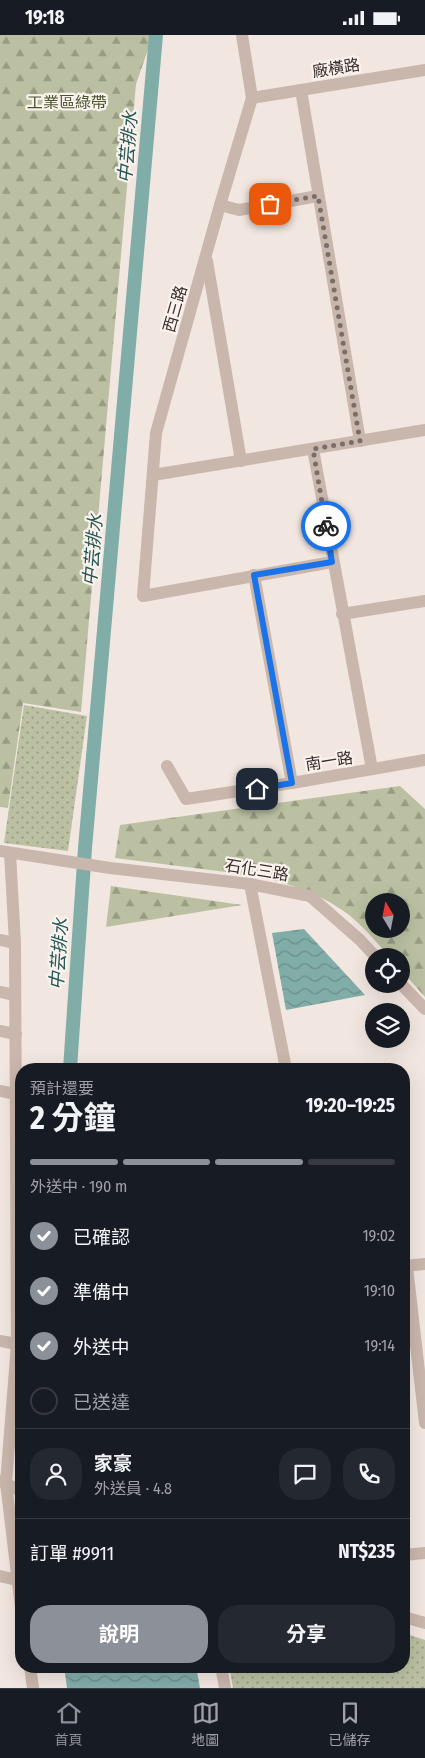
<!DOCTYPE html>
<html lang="zh-TW">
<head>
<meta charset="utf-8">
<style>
	body { margin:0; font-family:"Fira Sans Condensed","Noto Sans TC",sans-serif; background:#242831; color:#f1f3f6; height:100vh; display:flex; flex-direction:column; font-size:19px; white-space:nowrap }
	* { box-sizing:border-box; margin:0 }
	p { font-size:16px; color:#9ea1a6 }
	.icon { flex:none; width:28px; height:28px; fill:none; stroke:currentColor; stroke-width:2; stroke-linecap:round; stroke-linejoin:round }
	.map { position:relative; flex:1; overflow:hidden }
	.side { position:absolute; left:15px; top:1028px; width:395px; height:610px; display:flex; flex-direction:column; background:#171b24; border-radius:20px; box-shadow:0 5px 20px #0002 }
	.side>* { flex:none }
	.needle { width:32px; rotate:350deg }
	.fabs { position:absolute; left:365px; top:858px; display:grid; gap:10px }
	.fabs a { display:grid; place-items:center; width:45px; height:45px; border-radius:50%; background:#171b24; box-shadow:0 5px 20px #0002; font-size:25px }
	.pin { position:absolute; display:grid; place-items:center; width:42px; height:42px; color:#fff; margin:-21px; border-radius:10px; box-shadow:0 2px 8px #0006 }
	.courier { position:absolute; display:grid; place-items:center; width:50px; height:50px; margin:-25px; border:4px solid #1a73e8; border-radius:50%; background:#fff; color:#222; box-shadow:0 1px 6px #0007 }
	.headline em { font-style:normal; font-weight:700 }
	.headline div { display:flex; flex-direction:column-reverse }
	.headline { display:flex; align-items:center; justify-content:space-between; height:85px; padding:0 15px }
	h1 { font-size:32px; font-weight:700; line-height:38px }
	.bar { display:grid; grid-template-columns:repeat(4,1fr); gap:8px 5px; align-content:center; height:60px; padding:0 15px }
	.bar i { height:6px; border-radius:4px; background:#363941 }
	.bar .current { background:#8c9099 }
	.bar p { grid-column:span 4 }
	.line { display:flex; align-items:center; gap:12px; padding:0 15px; border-top:1px solid #363941 }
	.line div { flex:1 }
	.round { display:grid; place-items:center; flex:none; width:52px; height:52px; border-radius:20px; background:#242831 }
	ol { padding:0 15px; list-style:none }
	li { display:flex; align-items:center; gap:15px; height:55px }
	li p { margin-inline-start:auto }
	li .icon { padding:5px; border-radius:50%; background:#8c9099; color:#fff; stroke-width:4 }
	li:last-child { color:#9ea1a6 }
	li i { width:28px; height:28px; border:2px solid #363941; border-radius:50% }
	.cta { display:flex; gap:10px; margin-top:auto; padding:10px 15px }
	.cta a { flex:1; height:58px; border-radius:20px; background:#8c9099; color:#fff; font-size:20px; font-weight:700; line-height:58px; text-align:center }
	.cta a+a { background:#242831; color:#f1f3f6 }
	.status { display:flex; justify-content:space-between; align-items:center; height:35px; padding:0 25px; background:#171b24; direction:ltr }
	.status svg { height:14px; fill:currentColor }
	.tabs { display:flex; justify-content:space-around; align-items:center; height:70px; border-top:1px solid #363941; background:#171b24; font-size:14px; color:#9ea1a6 }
	.tabs a { display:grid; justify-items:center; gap:2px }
	.tabs .current { color:#8c9099 }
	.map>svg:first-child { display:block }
</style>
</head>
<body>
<div class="status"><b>19:18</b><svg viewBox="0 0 49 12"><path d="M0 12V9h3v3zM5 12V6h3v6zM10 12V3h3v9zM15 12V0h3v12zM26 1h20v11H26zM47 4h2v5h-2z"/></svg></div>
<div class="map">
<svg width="425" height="1653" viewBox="0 0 425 1653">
	<defs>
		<pattern id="forest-firs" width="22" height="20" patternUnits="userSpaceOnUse" patternTransform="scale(1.25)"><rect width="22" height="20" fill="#bac0a1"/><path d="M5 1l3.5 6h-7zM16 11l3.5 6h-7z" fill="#989c83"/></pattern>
		<pattern id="park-dots" width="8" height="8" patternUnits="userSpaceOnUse" patternTransform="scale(1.25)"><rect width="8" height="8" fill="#bac0a1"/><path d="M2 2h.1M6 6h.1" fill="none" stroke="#989c83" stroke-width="1.8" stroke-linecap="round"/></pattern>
		<pattern id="water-waves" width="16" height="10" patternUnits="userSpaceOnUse" patternTransform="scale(1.25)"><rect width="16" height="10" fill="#81ada9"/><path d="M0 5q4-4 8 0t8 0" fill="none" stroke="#6b8d8a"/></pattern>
	</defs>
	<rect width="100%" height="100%" fill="#f2e7e0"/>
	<g fill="url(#forest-firs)" fill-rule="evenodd">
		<polygon points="0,0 153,0 136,49 81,677 23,668 8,773 0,772"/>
		<path d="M400,751L425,774V962L401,935V921H389C376,907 364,892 349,880C305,847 262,842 210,835C178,831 147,827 115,823L120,790ZM374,866H401V894H374Z"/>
		<polygon points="111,851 242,870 106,892"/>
	</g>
	<g fill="url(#park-dots)">
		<polygon points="24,670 87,681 68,816 4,808"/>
		<polygon points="404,1598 425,1605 425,1653 233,1653 229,1631 404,1631"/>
	</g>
	<g fill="url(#water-waves)">
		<polygon points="304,894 365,960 286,975 272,898"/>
		<polygon points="64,1631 196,1631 200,1653 67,1653"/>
	</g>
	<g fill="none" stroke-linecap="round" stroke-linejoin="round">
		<polyline stroke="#81ada9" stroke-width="14" points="70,1034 85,813 156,0"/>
		<g stroke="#c9b6ac" stroke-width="12">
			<polyline points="242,0 252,63 220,170 156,398 143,561 332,527"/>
			<polyline points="301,55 360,406"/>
			<polyline points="252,63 425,35"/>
			<polyline points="220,170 239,175 318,161"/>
			<polyline points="207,226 241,426"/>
			<polyline points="313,414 372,734"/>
			<polyline points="153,440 425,395"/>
			<polyline points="254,540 292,748"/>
			<polyline points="342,579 425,566"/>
			<polyline points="167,731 186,764 292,748 425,725"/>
			<polyline points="0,816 110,833 250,849 310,861 360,905 375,921"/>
			<polyline points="10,818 15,908 17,1309 6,1448 21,1573"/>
			<polyline points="250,849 286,1034"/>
			<polyline points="0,905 15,908"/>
			<polyline points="401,949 425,974"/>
			<polyline points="0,957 15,960"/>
			<polyline points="0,996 16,999"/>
			<polyline points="0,1056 16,1059"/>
			<polyline points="404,1231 425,1229"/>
			<polyline points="407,1232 425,1388"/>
			<polyline points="0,1306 17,1309"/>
			<polyline points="1,1446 21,1456"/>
			<polyline points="404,1520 425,1518"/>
			<polyline points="0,1541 17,1545"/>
			<polyline points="404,1582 425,1588"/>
			<polyline points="30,1631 33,1653"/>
			<polyline points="221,1631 225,1653"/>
		</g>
	</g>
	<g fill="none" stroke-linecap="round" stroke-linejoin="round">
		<polyline stroke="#796e6a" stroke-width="5" stroke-dasharray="0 9" points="270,169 318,161 360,406 313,414 326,491"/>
		<polyline stroke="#1a73e8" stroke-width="6" points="257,754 292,748 254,540 332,527 326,491"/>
	</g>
	<g text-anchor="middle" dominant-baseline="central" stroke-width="4.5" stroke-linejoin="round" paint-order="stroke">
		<g font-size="16" fill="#382d2b" stroke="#f9f2ed">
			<text transform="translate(336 33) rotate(-9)">廠橫路</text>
			<text transform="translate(175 274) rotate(-74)">西三路</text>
			<text transform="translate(329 726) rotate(-9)">南一路</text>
			<text transform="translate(257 835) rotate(9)">石化三路</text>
		</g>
		<g font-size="16" fill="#4c5530" stroke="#f9f2ed">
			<text x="67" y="67">工業區綠帶</text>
		</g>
		<g font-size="18" font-style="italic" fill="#235754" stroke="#f9f2ed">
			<text transform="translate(128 112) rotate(-85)">中芸排水</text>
			<text transform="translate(93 515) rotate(-85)">中芸排水</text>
			<text transform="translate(59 919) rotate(-86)">中芸排水</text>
		</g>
	</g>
</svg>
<div class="fabs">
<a><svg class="needle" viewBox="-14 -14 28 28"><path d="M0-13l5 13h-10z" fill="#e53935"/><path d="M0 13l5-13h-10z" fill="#9ea1a6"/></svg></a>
<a><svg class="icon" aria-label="locate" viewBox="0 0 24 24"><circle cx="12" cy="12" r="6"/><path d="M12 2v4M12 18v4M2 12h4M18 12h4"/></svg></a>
<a><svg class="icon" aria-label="layers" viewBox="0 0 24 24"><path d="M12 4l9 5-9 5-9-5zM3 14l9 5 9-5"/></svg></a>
</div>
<div class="pin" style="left:270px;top:169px;background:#ea580c"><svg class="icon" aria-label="bag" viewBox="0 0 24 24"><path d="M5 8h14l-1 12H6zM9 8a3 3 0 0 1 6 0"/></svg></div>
<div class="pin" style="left:257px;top:754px;background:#1f2937"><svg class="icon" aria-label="home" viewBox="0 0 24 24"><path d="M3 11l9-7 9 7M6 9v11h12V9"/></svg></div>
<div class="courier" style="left:326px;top:491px"><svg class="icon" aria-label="bike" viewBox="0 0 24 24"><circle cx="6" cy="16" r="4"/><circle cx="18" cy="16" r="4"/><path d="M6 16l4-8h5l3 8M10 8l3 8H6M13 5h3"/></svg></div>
<section class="side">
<div class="headline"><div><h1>2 分鐘</h1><p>預計還要</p></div><em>19:20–19:25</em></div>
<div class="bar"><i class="current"></i><i class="current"></i><i class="current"></i><i></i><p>外送中 · 190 m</p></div>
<ol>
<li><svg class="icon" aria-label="check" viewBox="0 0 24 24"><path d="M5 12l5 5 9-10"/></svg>已確認<p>19:02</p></li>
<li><svg class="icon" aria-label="check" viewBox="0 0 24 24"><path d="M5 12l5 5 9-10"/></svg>準備中<p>19:10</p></li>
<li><svg class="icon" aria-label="check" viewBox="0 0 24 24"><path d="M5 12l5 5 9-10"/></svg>外送中<p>19:14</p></li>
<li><i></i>已送達</li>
</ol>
<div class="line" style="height:90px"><a class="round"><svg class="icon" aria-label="person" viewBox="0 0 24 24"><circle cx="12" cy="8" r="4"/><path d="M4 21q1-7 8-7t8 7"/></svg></a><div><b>家豪</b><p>外送員 · 4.8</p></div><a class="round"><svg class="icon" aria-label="chat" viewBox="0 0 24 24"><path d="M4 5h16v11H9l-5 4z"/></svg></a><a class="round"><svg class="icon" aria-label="phone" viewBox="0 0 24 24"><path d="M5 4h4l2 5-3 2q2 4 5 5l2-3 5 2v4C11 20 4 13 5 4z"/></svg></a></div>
<div class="line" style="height:65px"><div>訂單 #9911</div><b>NT$235</b></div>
<div class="cta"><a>說明</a><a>分享</a></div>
</section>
</div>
<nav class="tabs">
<a class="current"><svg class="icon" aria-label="home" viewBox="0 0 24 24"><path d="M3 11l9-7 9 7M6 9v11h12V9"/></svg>首頁</a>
<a><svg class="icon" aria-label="map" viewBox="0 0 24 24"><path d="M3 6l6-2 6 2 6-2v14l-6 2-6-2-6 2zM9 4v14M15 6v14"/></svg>地圖</a>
<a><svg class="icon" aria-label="saved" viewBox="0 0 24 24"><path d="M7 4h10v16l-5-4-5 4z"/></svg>已儲存</a>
</nav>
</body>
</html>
